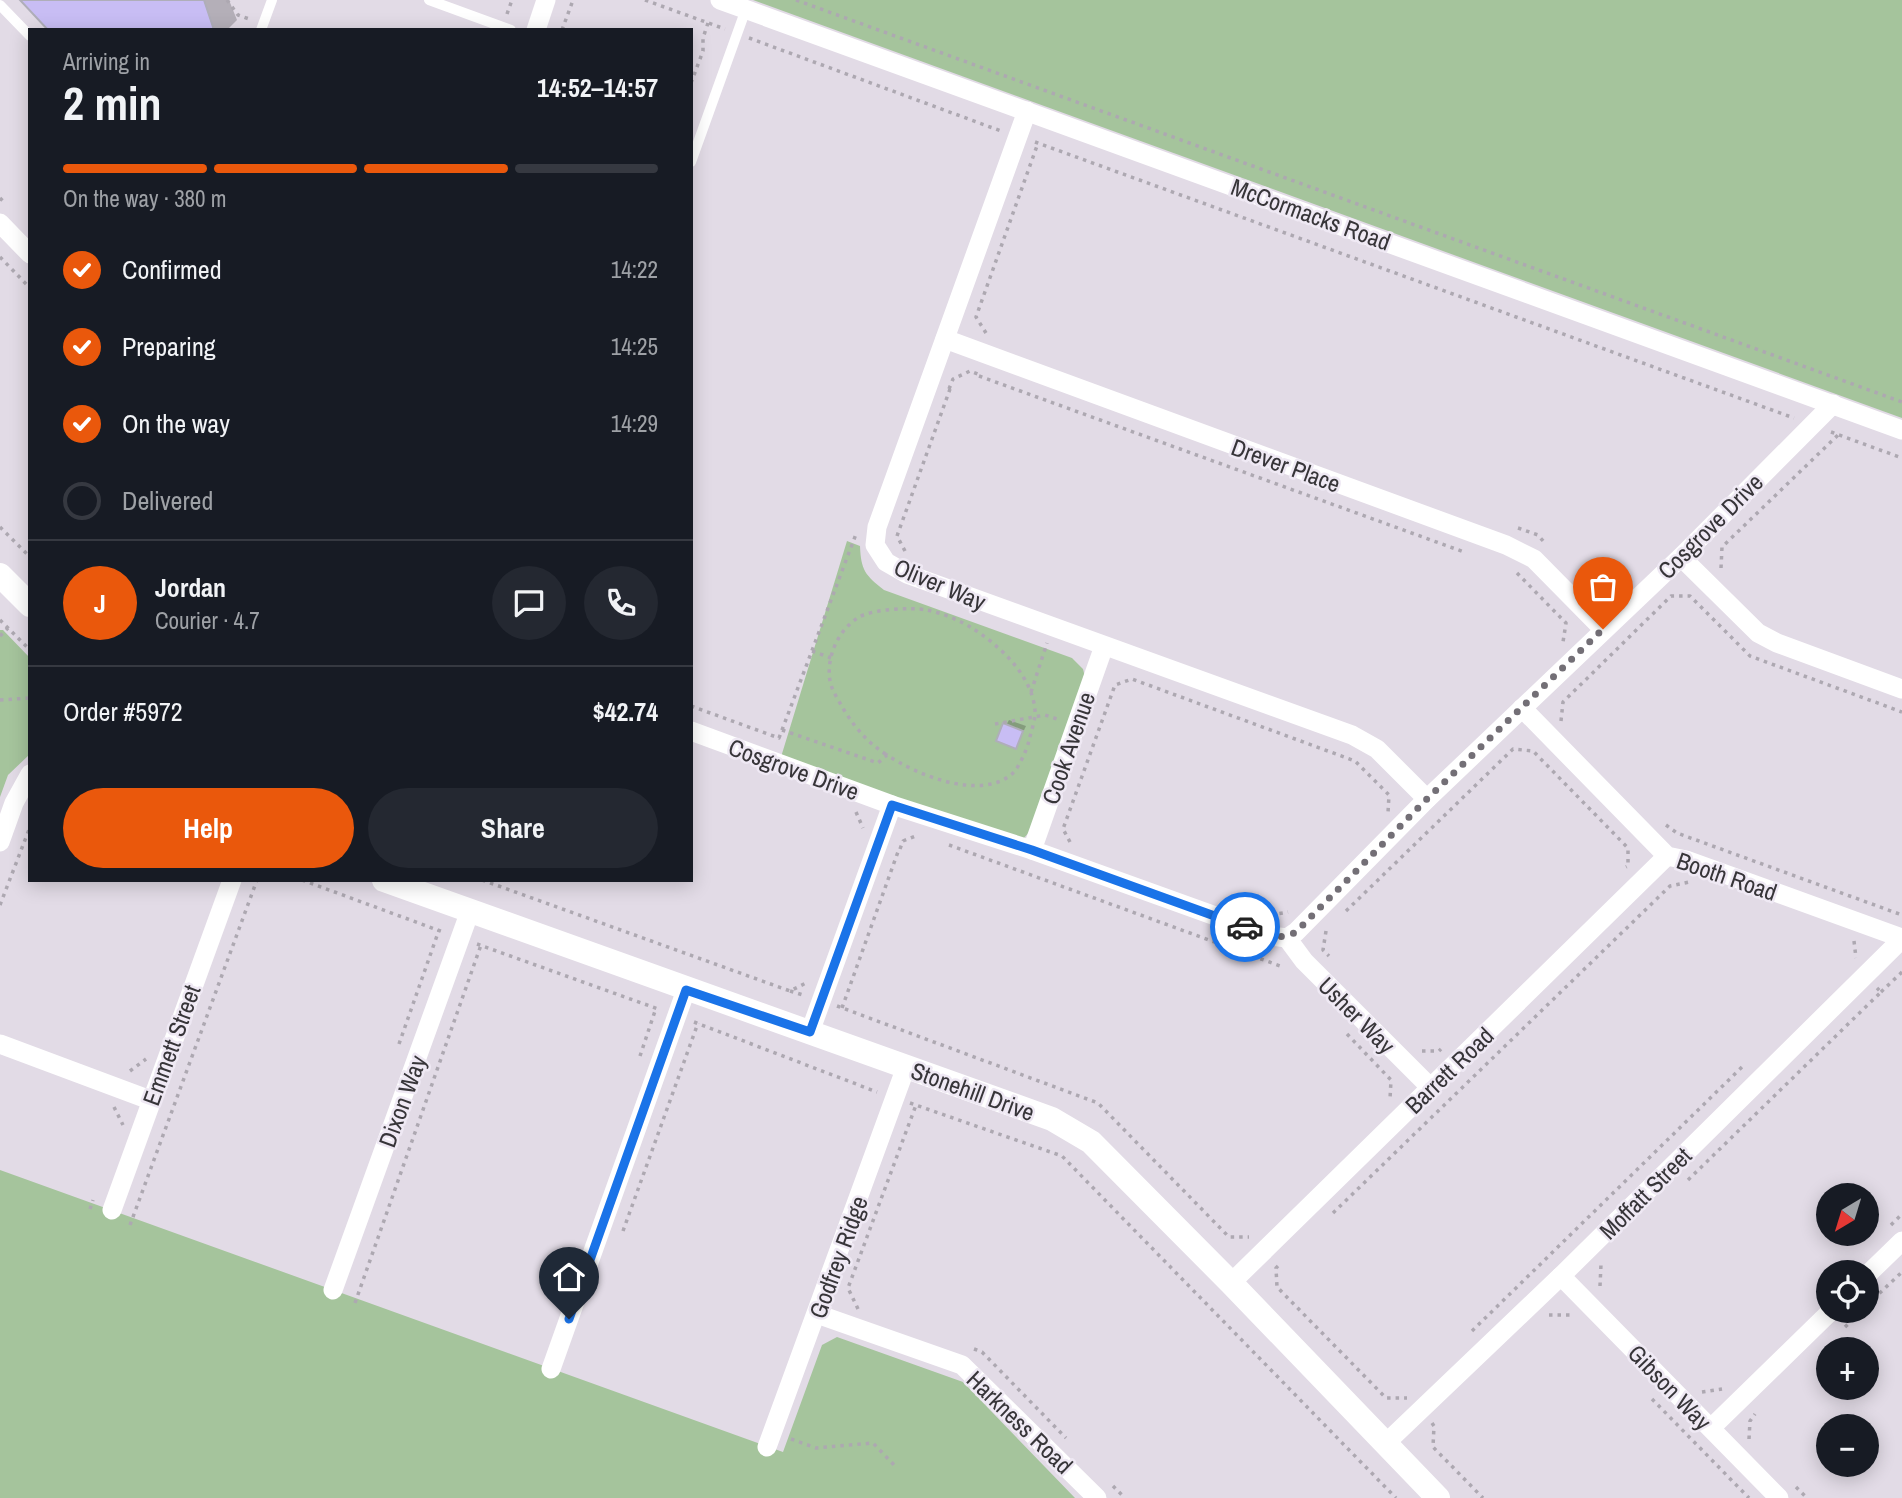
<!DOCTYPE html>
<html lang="en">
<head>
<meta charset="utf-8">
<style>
	body { margin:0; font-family:"Archivo Narrow",sans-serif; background:#242831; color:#f1f3f6; height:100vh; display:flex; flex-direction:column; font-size:26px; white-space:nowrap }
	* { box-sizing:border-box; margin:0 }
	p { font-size:23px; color:#9ea1a6 }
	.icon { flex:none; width:38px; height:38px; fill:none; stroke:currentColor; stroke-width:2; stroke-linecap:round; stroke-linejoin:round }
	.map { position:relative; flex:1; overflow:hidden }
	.panel { position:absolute; left:28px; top:28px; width:665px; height:854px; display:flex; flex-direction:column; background:#171b24; border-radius:0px; box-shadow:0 4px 18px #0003 }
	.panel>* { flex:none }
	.needle { width:46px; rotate:218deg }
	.tools { position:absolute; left:1816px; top:1183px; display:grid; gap:14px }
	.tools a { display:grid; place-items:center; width:63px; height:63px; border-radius:50%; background:#171b24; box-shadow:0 4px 18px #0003; font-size:35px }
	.pin { position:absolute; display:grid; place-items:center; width:60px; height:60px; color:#fff; margin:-72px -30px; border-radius:50% 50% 50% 0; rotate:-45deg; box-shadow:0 0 7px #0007 }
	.pin .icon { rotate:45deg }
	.courier { position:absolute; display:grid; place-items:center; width:70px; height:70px; margin:-35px; border:5px solid #1a73e8; border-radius:50%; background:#fff; color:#222; box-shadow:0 2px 9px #0007 }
	.headline em { font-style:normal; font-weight:700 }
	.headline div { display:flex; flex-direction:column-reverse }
	.headline { display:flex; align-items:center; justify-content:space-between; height:119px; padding:0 35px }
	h1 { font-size:46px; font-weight:700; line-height:52px }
	.bar { display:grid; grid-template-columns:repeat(4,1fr); gap:10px 7px; align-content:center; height:84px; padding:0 35px }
	.bar i { height:9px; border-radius:5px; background:#363941 }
	.bar .on { background:#ea580c }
	.bar p { grid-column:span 4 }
	.line { display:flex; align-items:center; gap:18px; padding:0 35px; border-top:2px solid #363941 }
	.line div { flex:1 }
	.round { display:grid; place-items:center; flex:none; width:74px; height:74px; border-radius:37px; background:#242831 }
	ol { padding:0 35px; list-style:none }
	li { display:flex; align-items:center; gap:21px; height:77px }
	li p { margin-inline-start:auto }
	li .icon { padding:7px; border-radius:50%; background:#ea580c; color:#fff; stroke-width:4 }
	li:last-child { color:#9ea1a6 }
	li i { width:38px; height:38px; border:4px solid #363941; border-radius:50% }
	.button { display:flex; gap:14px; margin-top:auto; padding:14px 35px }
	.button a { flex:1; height:80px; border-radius:42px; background:#ea580c; color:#fff; font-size:28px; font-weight:700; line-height:80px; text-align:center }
	.button a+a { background:#242831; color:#f1f3f6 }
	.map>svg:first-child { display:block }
</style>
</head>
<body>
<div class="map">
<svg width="1902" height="1498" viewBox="0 0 1902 1498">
	<rect width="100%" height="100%" fill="#e2dbe6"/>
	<g fill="#a5c49c">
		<polygon points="753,0 1902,0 1902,418"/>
		<path d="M847,541L860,546C861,570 865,575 884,590L1072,658L1083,669L1085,677L1033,828L1023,839L1010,840L781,757Z"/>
		<polygon points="0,630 3,630 30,658 30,754 8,775 0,797"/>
		<polygon points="0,1170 783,1452 822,1345 837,1337 963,1382 1075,1498 0,1498"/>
	</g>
	<g fill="#0003">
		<polygon points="22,0 229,0 237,20 227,30 51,30"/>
		<polygon points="1009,720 1026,726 1016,747 998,740"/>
	</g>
	<g fill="#c8bdf4" stroke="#afaeb9" stroke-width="2">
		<polygon points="20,0 204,0 214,30 48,30"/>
		<polygon points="1003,723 1023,731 1016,749 996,741"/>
	</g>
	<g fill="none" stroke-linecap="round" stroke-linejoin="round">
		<g stroke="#ada8b1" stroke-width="3.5" stroke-dasharray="3.5 5" stroke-linecap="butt">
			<polyline points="227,0 238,15 252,20"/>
			<polyline points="645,0 725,29"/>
			<polyline points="796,0 1902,402"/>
			<polyline points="507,14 512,0"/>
			<polyline points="562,30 573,0"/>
			<polyline points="749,38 1001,131"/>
			<polyline points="691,83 703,51 703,38 708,23"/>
			<polyline points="1035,142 1794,418"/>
			<polyline points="0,198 6,204"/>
			<polyline points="0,257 30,288"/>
			<polyline points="986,333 976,317 1038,143"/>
			<polyline points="979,376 1464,552"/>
			<polyline points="949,389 953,379 970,371 980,375"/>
			<polyline points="1831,432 1902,458"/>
			<polyline points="0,527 30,557"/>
			<polyline points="1518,528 1538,535 1544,542"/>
			<polyline points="905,551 897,536 950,389"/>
			<polyline points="1721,568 1722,547 1838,435"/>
			<polyline points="1517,573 1566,623 1563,642"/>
			<polyline points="1596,594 1613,594"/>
			<polyline points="0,620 30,650"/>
			<polyline points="0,636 8,628"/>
			<polyline points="812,651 831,658"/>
			<polyline points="1031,692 1047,643"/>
			<polyline points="0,700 30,698"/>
			<polyline points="691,706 779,738 856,534"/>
			<polyline points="1561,721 1563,702 1671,596 1690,596 1750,656 1902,712"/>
			<polyline points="995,724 1045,715 1057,719"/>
			<path d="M782,730L878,763L887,755C917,775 980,801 1012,774C1020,766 1026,751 1029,741C1031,731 1036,719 1035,710C1032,675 999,645 972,628C959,620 942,613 927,610C912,607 873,609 859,617C838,630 826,657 830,681C832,691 839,701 844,710C856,729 868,743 887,755"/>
			<polyline points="856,812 863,828"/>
			<polyline points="1666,825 1677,833 1902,915"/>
			<polyline points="1070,842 1063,829 1115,685 1132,679 1355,761 1389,795 1388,813"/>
			<polyline points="949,845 1283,967"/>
			<polyline points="900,849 903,841 918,835"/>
			<polyline points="302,880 443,932"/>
			<polyline points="482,880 790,991 806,983"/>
			<polyline points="0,905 30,827"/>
			<polyline points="1346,911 1513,749 1533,751 1628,848 1628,866 1626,867"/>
			<polyline points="1271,915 1288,912"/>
			<polyline points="1326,931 1323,950 1329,956"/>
			<polyline points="1854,941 1856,958"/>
			<polyline points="477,944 661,1010"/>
			<polyline points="790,991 803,995"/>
			<polyline points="1881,992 1902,972"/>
			<polyline points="837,1006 1098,1103 1229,1237 1249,1237"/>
			<polyline points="842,1008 899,849"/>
			<polyline points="694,1022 877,1092"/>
			<polyline points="1347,1034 1391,1080 1390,1099"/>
			<polyline points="399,1044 439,930"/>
			<polyline points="1422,1051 1439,1051 1441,1049"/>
			<polyline points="640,1056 656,1008"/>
			<polyline points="130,1071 146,1059"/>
			<polyline points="910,1103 1062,1156 1396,1498"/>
			<polyline points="114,1107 123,1125"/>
			<polyline points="1688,1180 1881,992 1877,988"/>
			<polyline points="90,1209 93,1200"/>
			<polyline points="1333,1213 1670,886 1689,882"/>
			<polyline points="130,1225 257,880"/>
			<polyline points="1891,1225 1902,1214"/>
			<polyline points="623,1231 698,1023"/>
			<polyline points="1278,1266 1276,1268 1277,1287 1386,1398 1407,1398"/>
			<polyline points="1842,1272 1850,1264"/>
			<polyline points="1600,1286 1601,1264"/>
			<polyline points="1818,1296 1829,1285"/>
			<polyline points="355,1303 481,945"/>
			<polyline points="1867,1305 1902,1272"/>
			<polyline points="858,1309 848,1288 916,1105"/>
			<polyline points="1549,1315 1572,1315"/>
			<polyline points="1845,1327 1862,1311"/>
			<polyline points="1472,1331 1742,1067"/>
			<polyline points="974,1349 982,1352 1066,1438"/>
			<polyline points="1702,1392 1722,1389"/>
			<polyline points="1652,1399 1749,1498"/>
			<polyline points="1432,1423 1434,1426 1433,1447 1483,1498"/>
			<polyline points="791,1439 816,1448 873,1443 895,1466"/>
			<polyline points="1749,1439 1750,1421 1755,1414"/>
			<polyline points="1113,1486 1125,1498"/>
			<polyline points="1796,1487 1807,1498"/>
		</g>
		<g stroke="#fff" stroke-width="10">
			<polyline points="429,0 511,30"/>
			<polyline points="0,5 30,36"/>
			<polyline points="261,30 272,0"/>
			<polyline points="691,162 746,9"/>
		</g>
		<g stroke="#fff" stroke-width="19">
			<polyline points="720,0 1902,430"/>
			<polyline points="536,30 546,0"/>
			<polyline points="1027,111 877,527 875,545 886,562 907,574 1352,735 1377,749 1427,799"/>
			<polyline points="0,223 30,254"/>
			<polyline points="945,339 1506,545 1534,559 1603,629"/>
			<polyline points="1681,557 1758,633 1777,643 1902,689"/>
			<polyline points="1522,708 1667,856 1686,860 1902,938"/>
			<polyline points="691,731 892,805 1032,850 1271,936 1287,938 1296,932 1427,799 1681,557 1833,404"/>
			<polyline points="0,842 14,803 30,774"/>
			<polyline points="1032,850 1104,646"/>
			<polyline points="1287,938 1304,961 1431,1088"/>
			<polyline points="810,1032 892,805"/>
			<polyline points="0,1044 150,1100"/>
			<polyline points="112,1210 232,880"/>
			<polyline points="1867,1275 1902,1241"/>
			<polyline points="1561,1276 1779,1498"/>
			<polyline points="1231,1283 1667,856"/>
			<polyline points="333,1290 470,911"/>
			<polyline points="817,1314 962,1365 1097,1498"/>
			<polyline points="551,1369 686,990"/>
			<polyline points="1711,1428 1831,1311"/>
			<polyline points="1385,1444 1561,1276 1902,939"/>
			<polyline points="767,1447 906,1067"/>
		</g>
		<g stroke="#fff" stroke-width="24">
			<polyline points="0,575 30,605"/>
			<polyline points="384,880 1052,1119 1091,1142 1231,1283 1438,1498"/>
		</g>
	</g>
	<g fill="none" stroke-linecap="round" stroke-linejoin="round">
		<path stroke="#736f76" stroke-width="7" stroke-dasharray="0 12.6" d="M1245,927C1262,933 1279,942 1296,932L1427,799L1603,629"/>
		<polyline stroke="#1a73e8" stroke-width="9" points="569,1319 686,990 810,1032 892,805 1032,850 1245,927"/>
	</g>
	<g text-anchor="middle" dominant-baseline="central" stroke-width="5" stroke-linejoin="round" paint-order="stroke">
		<g font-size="24" fill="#373539" stroke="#efe9f4">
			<text transform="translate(1311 214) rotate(20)">McCormacks Road</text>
			<text transform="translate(1286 465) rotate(20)">Drever Place</text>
			<text transform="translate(1710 526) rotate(-45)">Cosgrove Drive</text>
			<text transform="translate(940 584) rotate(23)">Oliver Way</text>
			<text transform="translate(1068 748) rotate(-71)">Cook Avenue</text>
			<text transform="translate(794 769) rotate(20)">Cosgrove Drive</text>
			<text transform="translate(1727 876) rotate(19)">Booth Road</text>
			<text transform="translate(1357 1015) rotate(45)">Usher Way</text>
			<text transform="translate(171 1045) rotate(-70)">Emmett Street</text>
			<text transform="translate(1449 1070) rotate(-44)">Barrett Road</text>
			<text transform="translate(973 1091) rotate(20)">Stonehill Drive</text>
			<text transform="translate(402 1101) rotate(-70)">Dixon Way</text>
			<text transform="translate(1645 1193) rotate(-45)">Moffatt Street</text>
			<text transform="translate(838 1257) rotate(-70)">Godfrey Ridge</text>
			<text transform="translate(1670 1387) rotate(46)">Gibson Way</text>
			<text transform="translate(1020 1422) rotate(44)">Harkness Road</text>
		</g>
	</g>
</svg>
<div class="tools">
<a><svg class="needle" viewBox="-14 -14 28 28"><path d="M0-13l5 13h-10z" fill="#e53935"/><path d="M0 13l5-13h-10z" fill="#9ea1a6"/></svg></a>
<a><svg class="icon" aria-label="locate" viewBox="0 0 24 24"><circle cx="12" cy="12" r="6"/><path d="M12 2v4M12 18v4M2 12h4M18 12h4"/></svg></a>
<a>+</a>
<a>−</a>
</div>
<div class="pin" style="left:1603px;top:629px;background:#ea580c"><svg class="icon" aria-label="bag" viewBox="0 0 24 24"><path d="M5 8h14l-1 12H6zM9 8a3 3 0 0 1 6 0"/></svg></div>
<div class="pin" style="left:569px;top:1319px;background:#1f2937"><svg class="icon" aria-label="home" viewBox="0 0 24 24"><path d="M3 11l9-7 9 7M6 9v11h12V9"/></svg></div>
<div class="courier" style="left:1245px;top:927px"><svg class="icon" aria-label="car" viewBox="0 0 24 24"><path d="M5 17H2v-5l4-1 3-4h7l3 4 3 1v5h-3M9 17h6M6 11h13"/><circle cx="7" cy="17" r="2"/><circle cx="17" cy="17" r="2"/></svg></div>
<section class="panel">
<div class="headline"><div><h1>2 min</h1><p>Arriving in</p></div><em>14:52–14:57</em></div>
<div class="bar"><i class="on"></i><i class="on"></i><i class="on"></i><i></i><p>On the way · 380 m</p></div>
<ol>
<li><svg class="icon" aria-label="check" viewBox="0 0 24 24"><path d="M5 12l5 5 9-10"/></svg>Confirmed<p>14:22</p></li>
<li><svg class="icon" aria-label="check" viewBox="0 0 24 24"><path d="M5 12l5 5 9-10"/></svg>Preparing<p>14:25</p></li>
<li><svg class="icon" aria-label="check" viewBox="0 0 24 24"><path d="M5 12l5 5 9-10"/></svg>On the way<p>14:29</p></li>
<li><i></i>Delivered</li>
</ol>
<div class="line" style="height:126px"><b class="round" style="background:#ea580c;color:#fff">J</b><div><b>Jordan</b><p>Courier · 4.7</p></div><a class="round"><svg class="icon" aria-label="chat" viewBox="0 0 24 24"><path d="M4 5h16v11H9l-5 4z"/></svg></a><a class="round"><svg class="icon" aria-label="phone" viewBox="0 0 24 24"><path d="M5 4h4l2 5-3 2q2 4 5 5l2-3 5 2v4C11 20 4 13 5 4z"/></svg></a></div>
<div class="line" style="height:91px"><div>Order #5972</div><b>$42.74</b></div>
<div class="button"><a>Help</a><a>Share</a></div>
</section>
</div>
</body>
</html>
